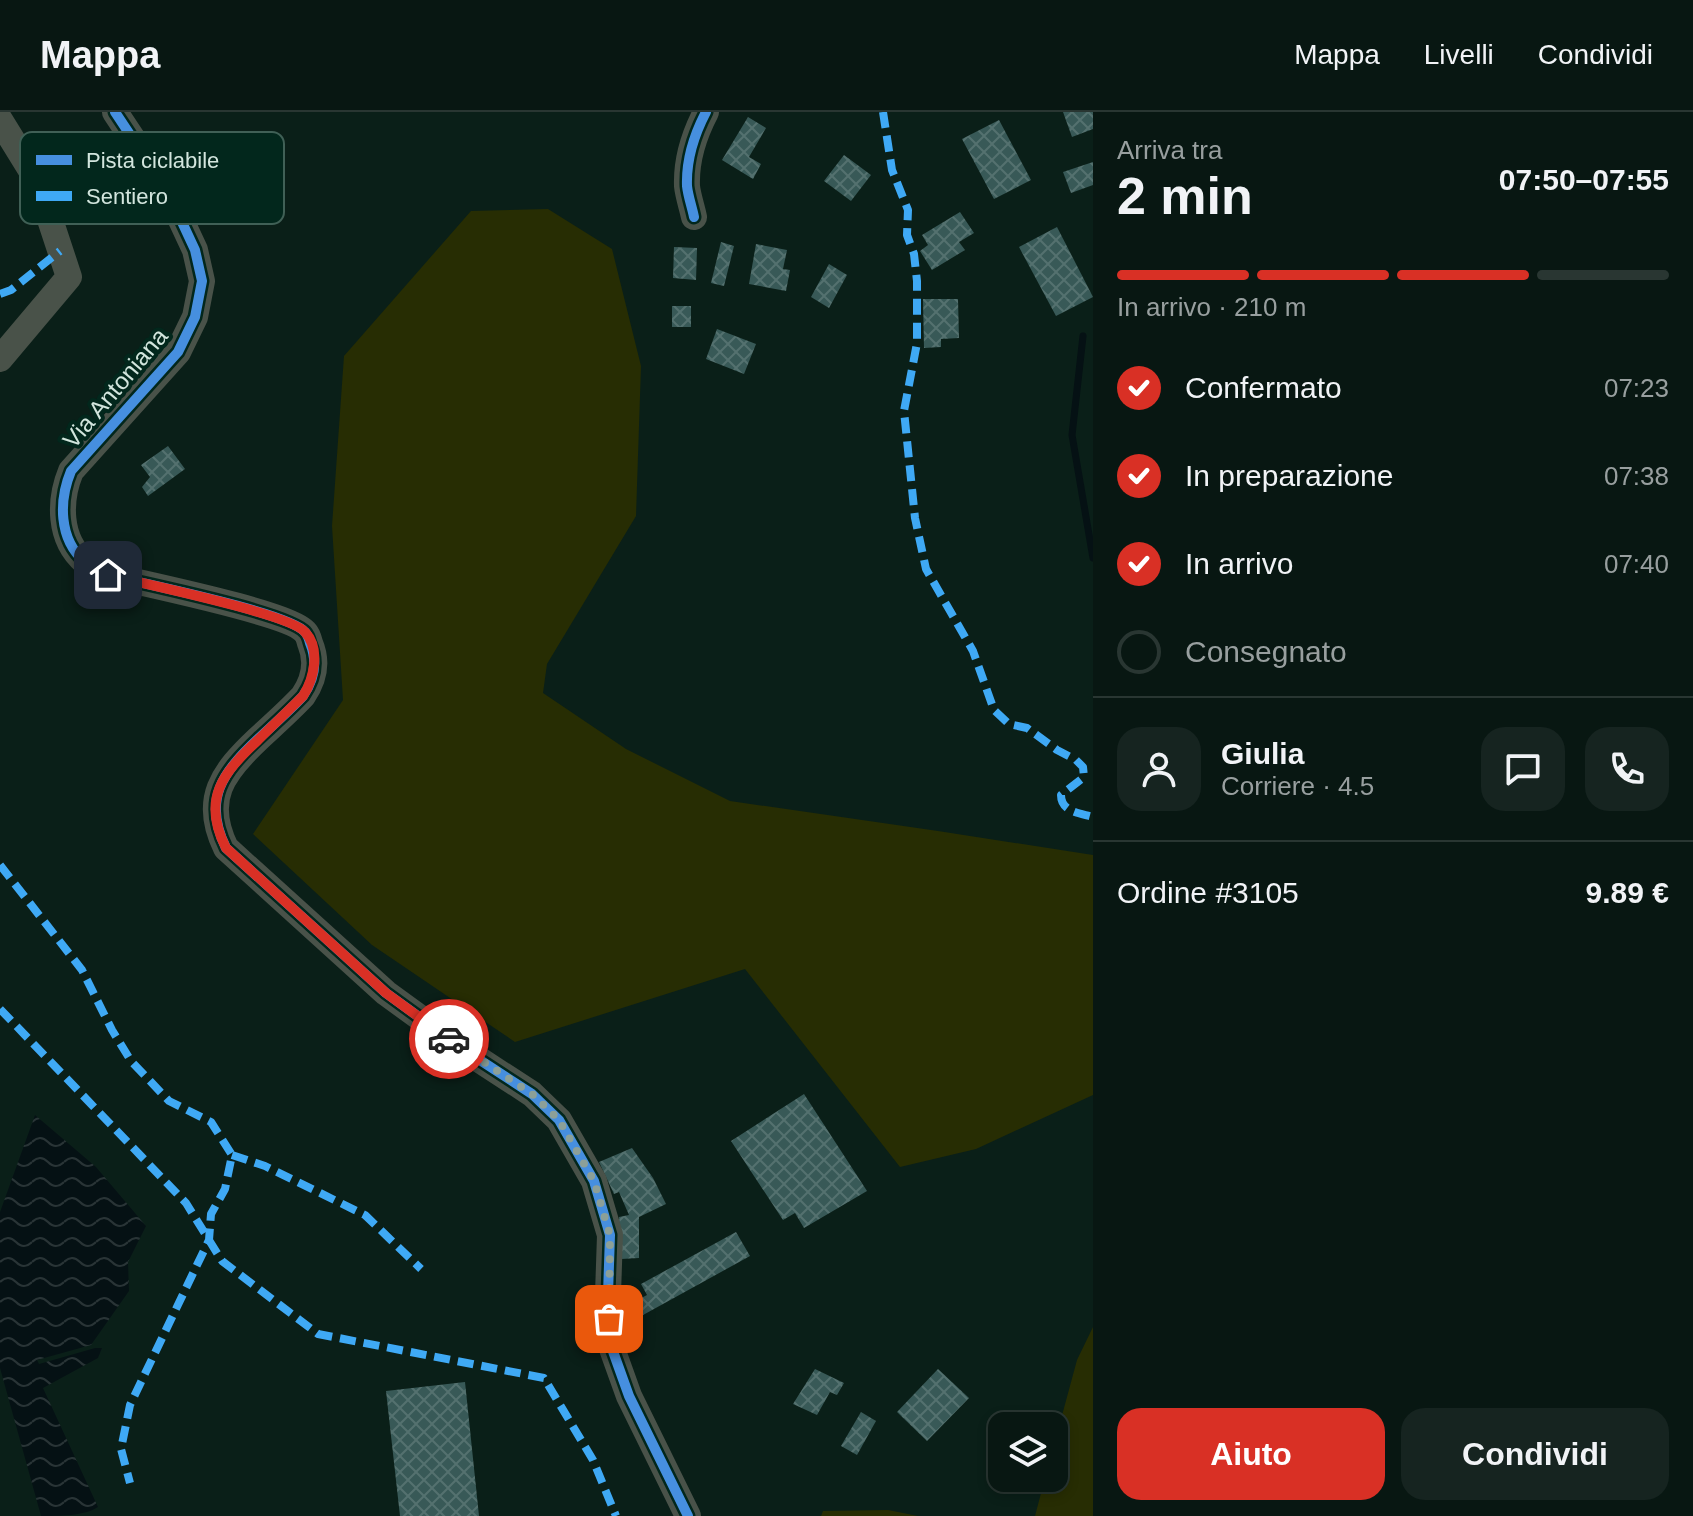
<!DOCTYPE html>
<html lang="it">
<head>
<meta charset="utf-8">
<style>
	body { margin:0; font-family:Arial,sans-serif; background:#162420; color:#f1f3f6; height:100vh; display:flex; flex-direction:column; font-size:30px; white-space:nowrap }
	* { box-sizing:border-box; margin:0 }
	p { font-size:26px; color:#989f9f }
	.icon { flex:none; width:44px; height:44px; fill:none; stroke:currentColor; stroke-width:2; stroke-linecap:round; stroke-linejoin:round }
	.map { position:relative; flex:1; overflow:hidden }
	.sheet { display:flex; flex-direction:column; background:#081712; width:600px }
	.sheet>* { flex:none }
	.fabs { position:absolute; left:988px; top:1300px; display:grid; gap:16px }
	.fabs a { display:grid; place-items:center; width:80px; height:80px; border-radius:16px; background:#081712; box-shadow:0 4px 12px #0003,0 0 0 2px #293632; font-size:40px }
	.pin { position:absolute; display:grid; place-items:center; width:68px; height:68px; color:#fff; margin:-34px; border-radius:16px; box-shadow:0 4px 12px #0006 }
	.courier { position:absolute; display:grid; place-items:center; width:80px; height:80px; margin:-40px; border:6px solid #d93025; border-radius:50%; background:#fff; color:#222; box-shadow:0 2px 10px #0007 }
	.headline em { font-style:normal; font-weight:700 }
	.headline div { display:flex; flex-direction:column-reverse }
	.headline { display:flex; align-items:center; justify-content:space-between; height:136px; padding:0 24px }
	h1 { font-size:52px; font-weight:700; line-height:60px }
	.bar { display:grid; grid-template-columns:repeat(4,1fr); gap:12px 8px; align-content:center; height:96px; padding:0 24px }
	.bar i { height:10px; border-radius:6px; background:#293632 }
	.bar .selected { background:#d93025 }
	.bar p { grid-column:span 4 }
	.line { display:flex; align-items:center; gap:20px; padding:0 24px; border-top:2px solid #293632 }
	.line div { flex:1 }
	.round { display:grid; place-items:center; flex:none; width:84px; height:84px; border-radius:24px; background:#162420 }
	ol { padding:0 24px; list-style:none }
	li { display:flex; align-items:center; gap:24px; height:88px }
	li p { margin-inline-start:auto }
	li .icon { padding:8px; border-radius:50%; background:#d93025; color:#fff; stroke-width:4 }
	li:last-child { color:#989f9f }
	li i { width:44px; height:44px; border:4px solid #293632; border-radius:50% }
	.action { display:flex; gap:16px; margin-top:auto; padding:16px 24px }
	.action a { flex:1; height:92px; border-radius:24px; background:#d93025; color:#fff; font-size:32px; font-weight:700; line-height:92px; text-align:center }
	.action a+a { background:#162420; color:#f1f3f6 }
	header { display:flex; align-items:center; gap:48px; box-sizing:border-box; height:112px; padding:0 40px; background:#081712; border-bottom:2px solid #293632 }
	header strong { font-size:38px }
	nav { display:flex; gap:44px; margin-inline-start:auto; font-size:28px }
	main { display:flex; flex:1; min-height:0 }
	.map>svg:first-child { display:block }
</style>
</head>
<body>
<header>
<strong>Mappa</strong>
<nav><a>Mappa</a><a>Livelli</a><a>Condividi</a></nav>
</header>
<main>
<div class="map">
<svg width="1093" height="1404" viewBox="0 0 1093 1404">
	<defs>
		<pattern id="water-waves" width="16" height="10" patternUnits="userSpaceOnUse" patternTransform="scale(2)"><rect width="16" height="10" fill="#051114"/><path d="M0 5q4-4 8 0t8 0" fill="none" stroke="#293436"/></pattern>
		<pattern id="building-cross-hatch" width="8" height="8" patternUnits="userSpaceOnUse" patternTransform="scale(2)"><rect width="8" height="8" fill="#385957"/><path d="M0 0l8 8M0 8l8-8" fill="none" stroke="#54716f"/></pattern>
	</defs>
	<rect width="100%" height="100%" fill="#0a1f18"/>
	<g fill="#272d03">
		<polygon points="548,97 612,137 641,254 636,404 547,552 543,581 626,637 730,689 938,719 1093,743 1093,983 976,1037 900,1055 745,857 515,930 372,833 253,722 343,588 332,414 344,244 471,99"/>
		<polygon points="1093,1215 1093,1404 1035,1404 1045,1366 1054,1366 1054,1333 1077,1248"/>
		<polygon points="888,1398 918,1404 821,1404 823,1399"/>
	</g>
	<path fill="url(#water-waves)" d="M35,1003L96,1055L146,1114L128,1150L129,1179L91,1233L37,1248L39,1252L95,1236H102L98,1246L43,1276L98,1395C85,1404 59,1404 41,1404L0,1256V1100Z"/>
	<g fill="none" stroke-linecap="round" stroke-linejoin="round">
		<polyline stroke="#051114" stroke-width="7" points="1083,224 1072,323 1093,446"/>
	</g>
	<g fill="url(#building-cross-hatch)">
		<polygon points="1063,0 1093,0 1093,17 1072,25"/>
		<polygon points="748,5 766,16 749,45 761,52 753,67 722,48"/>
		<polygon points="999,8 1031,68 994,87 962,27"/>
		<polygon points="844,43 871,63 851,89 824,69"/>
		<polygon points="1093,50 1093,73 1071,81 1063,60"/>
		<polygon points="960,100 974,121 959,130 965,138 932,158 920,139 928,133 922,123"/>
		<polygon points="1057,115 1093,185 1056,204 1019,135"/>
		<polygon points="721,130 734,134 724,174 711,171"/>
		<polygon points="756,132 787,138 783,157 790,158 786,179 749,172"/>
		<polygon points="674,135 697,136 696,168 673,166"/>
		<polygon points="829,152 847,163 829,196 811,185"/>
		<polygon points="923,187 958,187 959,226 941,227 941,235 924,236"/>
		<rect x="672" y="194" width="19" height="21"/>
		<polygon points="717,217 756,232 744,262 706,247"/>
		<polygon points="168,334 185,357 148,384 142,375 150,365 141,353"/>
		<polygon points="804,982 867,1079 804,1116 795,1101 783,1108 731,1029"/>
		<polygon points="632,1036 653,1066 666,1092 639,1105 639,1146 621,1147 619,1105 629,1103 619,1080 614,1082 599,1050"/>
		<polygon points="736,1120 750,1144 634,1208 626,1194 647,1183 641,1172"/>
		<polygon points="815,1257 844,1271 837,1283 830,1280 817,1303 793,1292"/>
		<polygon points="938,1257 969,1286 927,1329 897,1300"/>
		<polygon points="465,1270 479,1404 400,1404 386,1279"/>
		<polygon points="861,1300 876,1309 857,1343 841,1334"/>
	</g>
	<g fill="none" stroke-linecap="round" stroke-linejoin="round">
		<g stroke="#495249" stroke-width="26">
			<path d="M115,0L168,80L195,138L202,169L195,205L178,240L71,359C59,388 58,427 85,450C92,455 100,459 108,463C140,471 290,501 305,520C308,523 309,527 310,531C318,550 314,568 303,584C289,599 273,613 258,627C223,660 202,687 226,736L386,881L463,937L532,982L559,1008L594,1069L610,1123L608,1182L610,1231L629,1284L688,1404"/>
			<polyline points="0,8 37,68 69,165 0,247"/>
			<path d="M694,105C692,95 688,84 687,74C686,47 694,23 706,0"/>
		</g>
		<g stroke="#3fa9f5" stroke-width="8" stroke-dasharray="16 8" stroke-linecap="butt">
			<path d="M883,0L892,58L908,98L907,123L914,142L917,169V231L904,299L915,406L926,457L973,539L994,598L1009,612L1027,616L1057,638L1076,648L1083,655L1084,665L1061,683C1061,700 1080,701 1093,705"/>
			<polyline points="0,182 11,178 60,139"/>
			<polyline points="0,753 82,858 112,918 131,949 169,989 211,1010 232,1043 225,1077 211,1102 209,1128 130,1293 121,1337 130,1371"/>
			<polyline points="0,897 186,1091 222,1149 318,1222 544,1266 593,1348 616,1404"/>
			<polyline points="232,1043 265,1054 365,1103 421,1157"/>
		</g>
		<g stroke="#02271c" stroke-width="15">
			<g id="cycleway">
				<path d="M115,0L168,80L195,138L202,169L195,205L178,240L71,359C59,388 58,427 85,450C92,455 100,459 108,463C140,471 290,501 305,520C308,523 309,527 310,531C318,550 314,568 303,584C289,599 273,613 258,627C223,660 202,687 226,736L386,881L463,937L532,982L559,1008L594,1069L610,1123L608,1182L610,1231L629,1284L688,1404"/>
				<path d="M694,105C692,95 688,84 687,74C686,47 694,23 706,0"/>
			</g>
		</g>
		<use href="#cycleway" stroke="#468fdf" stroke-width="10"/>
	</g>
	<g fill="none" stroke-linecap="round" stroke-linejoin="round">
		<polyline stroke="#8ca098" stroke-width="8" stroke-dasharray="0 14.4" points="449,927 532,982 559,1008 594,1069 610,1123 609,1207"/>
		<path stroke="#d93025" stroke-width="10" d="M108,463C140,471 290,502 305,520C321,537 314,567 303,584C288,599 273,613 258,628C223,661 201,687 226,736L386,881L449,927"/>
	</g>
	<g text-anchor="middle" dominant-baseline="central" stroke-width="8" stroke-linejoin="round" paint-order="stroke">
		<g font-size="24" fill="#d2e5dd" stroke="#02271c">
			<text transform="translate(115 276) rotate(-50)">Via Antoniana</text>
		</g>
	</g>
	<rect x="20" y="20" width="264" height="92" rx="12" fill="#02271c" stroke="#406056" stroke-width="2"/>
	<rect x="36" y="43" width="36" height="10" fill="#468fdf"/>
	<rect x="36" y="79" width="36" height="10" fill="#3fa9f5"/>
	<g font-size="22" fill="#d2e5dd">
		<text x="86" y="56">Pista ciclabile</text>
		<text x="86" y="92">Sentiero</text>
	</g>
</svg>
<div class="fabs">
<a><svg class="icon" aria-label="layers" viewBox="0 0 24 24"><path d="M12 4l9 5-9 5-9-5zM3 14l9 5 9-5"/></svg></a>
</div>
<div class="pin" style="left:609px;top:1207px;background:#ea580c"><svg class="icon" aria-label="bag" viewBox="0 0 24 24"><path d="M5 8h14l-1 12H6zM9 8a3 3 0 0 1 6 0"/></svg></div>
<div class="pin" style="left:108px;top:463px;background:#1f2937"><svg class="icon" aria-label="home" viewBox="0 0 24 24"><path d="M3 11l9-7 9 7M6 9v11h12V9"/></svg></div>
<div class="courier" style="left:449px;top:927px"><svg class="icon" aria-label="car" viewBox="0 0 24 24"><path d="M5 17H2v-5l4-1 3-4h7l3 4 3 1v5h-3M9 17h6M6 11h13"/><circle cx="7" cy="17" r="2"/><circle cx="17" cy="17" r="2"/></svg></div>
</div>
<section class="sheet">
<div class="headline"><div><h1>2 min</h1><p>Arriva tra</p></div><em>07:50–07:55</em></div>
<div class="bar"><i class="selected"></i><i class="selected"></i><i class="selected"></i><i></i><p>In arrivo · 210 m</p></div>
<ol>
<li><svg class="icon" aria-label="check" viewBox="0 0 24 24"><path d="M5 12l5 5 9-10"/></svg>Confermato<p>07:23</p></li>
<li><svg class="icon" aria-label="check" viewBox="0 0 24 24"><path d="M5 12l5 5 9-10"/></svg>In preparazione<p>07:38</p></li>
<li><svg class="icon" aria-label="check" viewBox="0 0 24 24"><path d="M5 12l5 5 9-10"/></svg>In arrivo<p>07:40</p></li>
<li><i></i>Consegnato</li>
</ol>
<div class="line" style="height:144px"><a class="round"><svg class="icon" aria-label="person" viewBox="0 0 24 24"><circle cx="12" cy="8" r="4"/><path d="M4 21q1-7 8-7t8 7"/></svg></a><div><b>Giulia</b><p>Corriere · 4.5</p></div><a class="round"><svg class="icon" aria-label="chat" viewBox="0 0 24 24"><path d="M4 5h16v11H9l-5 4z"/></svg></a><a class="round"><svg class="icon" aria-label="phone" viewBox="0 0 24 24"><path d="M5 4h4l2 5-3 2q2 4 5 5l2-3 5 2v4C11 20 4 13 5 4z"/></svg></a></div>
<div class="line" style="height:104px"><div>Ordine #3105</div><b>9.89 €</b></div>
<div class="action"><a>Aiuto</a><a>Condividi</a></div>
</section>
</main>
</body>
</html>
